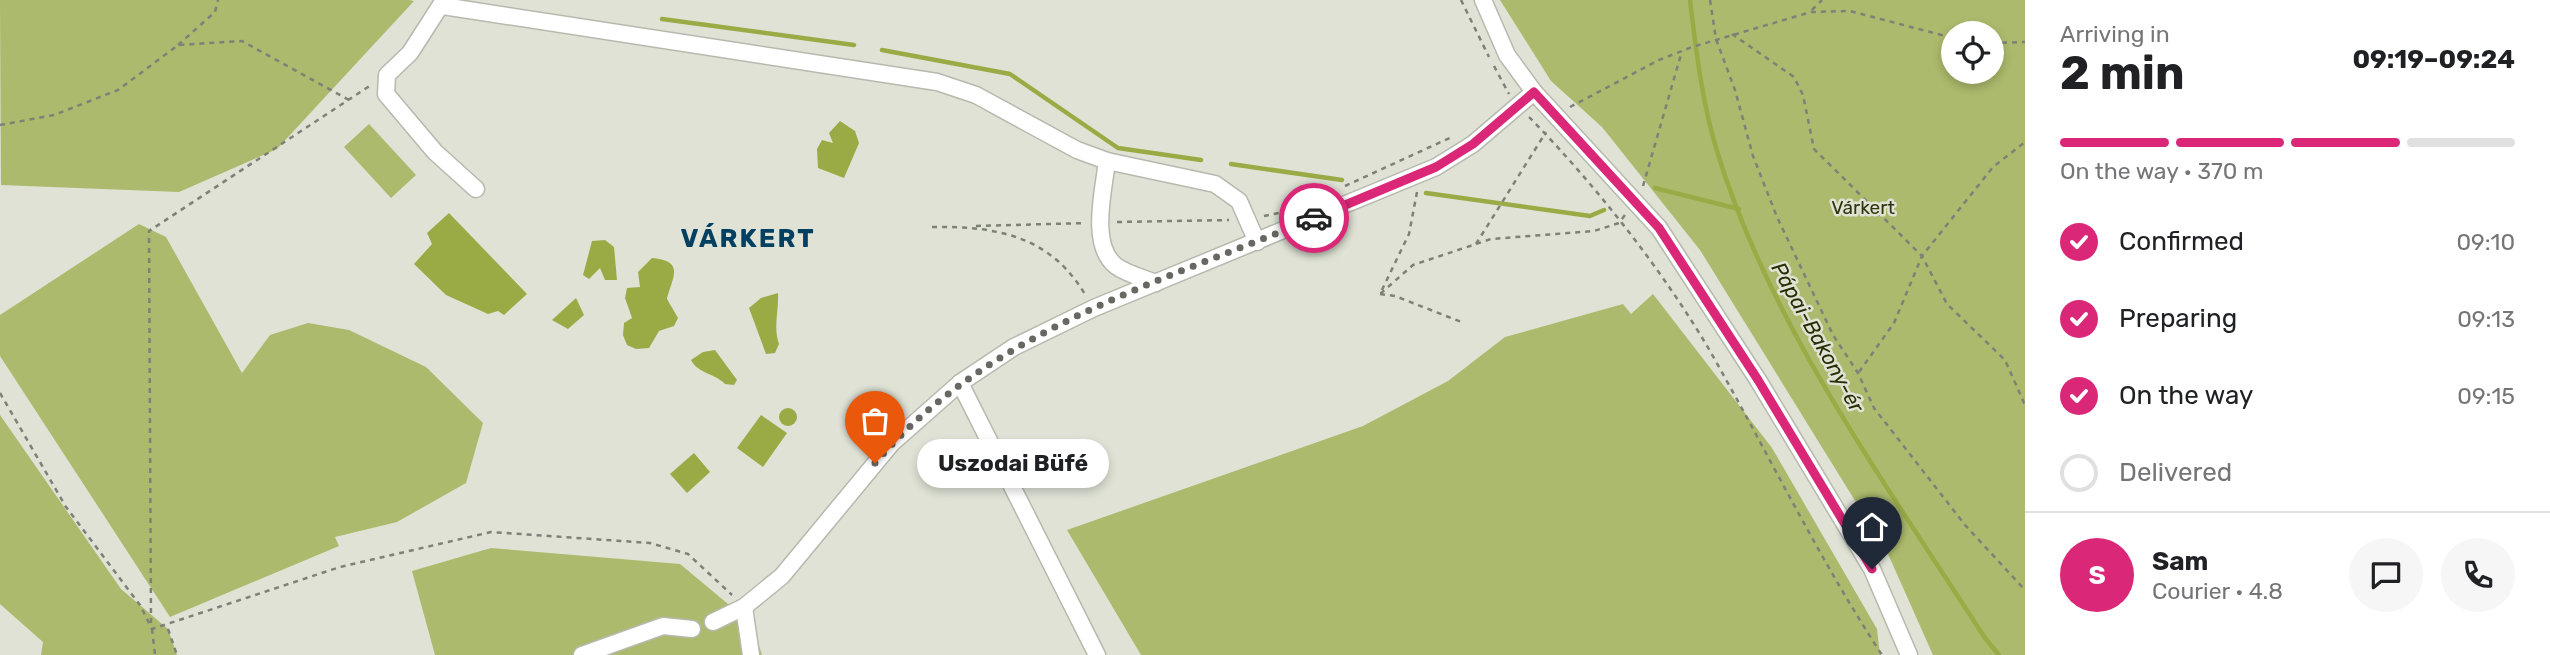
<!DOCTYPE html>
<html lang="en">
<head>
<meta charset="utf-8">
<style>
	body { margin:0; font-family:Rubik,sans-serif; background:#f6f6f6; color:#202124; height:100vh; display:flex; flex-direction:column; font-size:26px; white-space:nowrap }
	* { box-sizing:border-box; margin:0 }
	p { font-size:23px; color:#757577 }
	.icon { flex:none; width:38px; height:38px; fill:none; stroke:currentColor; stroke-width:2; stroke-linecap:round; stroke-linejoin:round }
	.map { position:relative; flex:1; overflow:hidden }
	.side { display:flex; flex-direction:column; background:#fff; width:525px }
	.side>* { flex:none }
	.fabs { position:absolute; left:1941px; top:21px; display:grid; gap:14px }
	.fabs a { display:grid; place-items:center; width:63px; height:63px; border-radius:50%; background:#fff; box-shadow:0 4px 10px #0003; font-size:35px }
	.pin { position:absolute; display:grid; place-items:center; width:60px; height:60px; color:#fff; margin:-72px -30px; border-radius:50% 50% 50% 0; rotate:-45deg; box-shadow:0 0 7px #0007 }
	.pin .icon { rotate:45deg }
	.courier { position:absolute; display:grid; place-items:center; width:70px; height:70px; margin:-35px; border:5px solid #db2777; border-radius:50%; background:#fff; color:#222; box-shadow:0 2px 9px #0007 }
	.bubble { position:absolute; height:49px; border-radius:24px; background:#fff; box-shadow:0 4px 10px #0003; font-size:23px; font-weight:700; line-height:49px; text-align:center }
	.summary em { font-style:normal; font-weight:700 }
	.summary div { display:flex; flex-direction:column-reverse }
	.summary { display:flex; align-items:center; justify-content:space-between; height:119px; padding:0 35px }
	h1 { font-size:46px; font-weight:700; line-height:52px }
	.bar { display:grid; grid-template-columns:repeat(4,1fr); gap:10px 7px; align-content:center; height:84px; padding:0 35px }
	.bar i { height:9px; border-radius:5px; background:#e0e0e0 }
	.bar .active { background:#db2777 }
	.bar p { grid-column:span 4 }
	.line { display:flex; align-items:center; gap:18px; padding:0 35px; border-top:2px solid #e0e0e0 }
	.line div { flex:1 }
	.round { display:grid; place-items:center; flex:none; width:74px; height:74px; border-radius:37px; background:#f6f6f6 }
	ol { padding:0 35px; list-style:none }
	li { display:flex; align-items:center; gap:21px; height:77px }
	li p { margin-inline-start:auto }
	li .icon { padding:7px; border-radius:50%; background:#db2777; color:#fff; stroke-width:4 }
	li:last-child { color:#757577 }
	li i { width:38px; height:38px; border:4px solid #e0e0e0; border-radius:50% }
	main { display:flex; flex:1; min-height:0 }
	.map>svg:first-child { display:block }
</style>
</head>
<body>
<main>
<div class="map">
<svg width="2025" height="655" viewBox="0 0 2025 655">
	<rect width="100%" height="100%" fill="#dfe2d5"/>
	<g fill="#abba6c" fill-rule="evenodd">
		<polygon points="0,0 409,0 414,1 277,149 179,192 1,185"/>
		<path d="M1500,0H2025V655H1933L1888,554L1700,250L1602,127L1551,81ZM1953,33H1992V72H1953Z"/>
		<polygon points="369,124 416,175 391,198 344,147"/>
		<polygon points="139,224 166,237 242,373 270,335 308,323 349,330 426,367 483,423 466,483 397,522 335,537 339,546 170,617 0,356 0,315"/>
		<polygon points="1653,294 1772,448 1877,629 1880,655 1141,655 1067,530 1363,426 1448,381 1505,337 1623,304 1631,314"/>
		<polygon points="0,415 121,589 168,629 177,655 41,655 43,642 0,604"/>
		<polygon points="491,548 680,564 752,624 762,655 435,655 412,571"/>
	</g>
	<g fill="#9aab46">
		<polygon points="840,121 855,131 859,143 844,178 818,168 817,149 822,140 833,143 829,133"/>
		<polygon points="449,213 527,294 504,315 498,311 488,314 446,295 414,264 432,244 427,233"/>
		<polygon points="605,240 614,247 617,280 605,280 600,268 589,279 583,275 592,241"/>
		<path d="M652,258C686,261 672,278 667,299L678,318L674,326L659,331L649,348L636,349L627,345L623,335L624,323L632,318L625,298L627,288L640,287L638,272Z"/>
		<path d="M778,293C779,311 773,327 779,344L775,353L766,354L749,308L761,298Z"/>
		<polygon points="576,298 584,315 568,329 552,320"/>
		<path d="M715,350L737,380L734,385L725,384C715,373 698,374 691,360L703,352Z"/>
		<circle cx="788" cy="417" r="9"/>
		<polygon points="761,415 787,433 763,467 737,448"/>
		<polygon points="694,453 710,472 687,493 670,474"/>
	</g>
	<g fill="none" stroke-linecap="round" stroke-linejoin="round">
		<g stroke="#9aab46" stroke-width="4.5">
			<path d="M1690,0C1696,50 1702,102 1717,151C1769,324 1888,487 1985,638L1999,655"/>
			<polyline points="662,19 854,45"/>
			<polyline points="882,50 1010,74 1118,148 1201,160"/>
			<polyline points="1231,164 1342,180"/>
			<polyline points="1655,188 1739,209"/>
			<polyline points="1426,193 1590,216 1604,210"/>
		</g>
		<g stroke="#b6b9ad" stroke-width="19">
			<g id="minor">
				<polyline points="444,0 410,53 387,75 386,94 435,152 476,189"/>
				<polyline points="1483,0 1507,55 1534,92 1659,228 1758,380 1872,569 1909,655"/>
				<polyline points="443,6 937,82 976,95 1077,150 1107,161 1215,184 1239,201 1257,242"/>
				<path d="M1107,161C1104,189 1089,245 1116,266C1127,274 1143,278 1156,283"/>
				<polyline points="960,383 1097,655"/>
				<polyline points="744,607 751,655"/>
				<polyline points="713,622 744,607 782,576 892,443 960,383 1014,347 1094,308 1436,167 1473,144 1534,92"/>
				<polyline points="582,655 663,626 692,629"/>
			</g>
		</g>
		<g stroke="#7e8178" stroke-width="2.5" stroke-dasharray="5 5" stroke-linecap="butt">
			<polyline points="1461,0 1489,57"/>
			<polyline points="1710,0 1716,39 1735,90 1753,156 1777,217 1833,335 1858,373 1874,408 1965,525 2025,590"/>
			<polyline points="1812,10 1822,0"/>
			<polyline points="1732,34 1794,77 1803,95 1814,149 1922,256 1947,304 2005,360 2025,405"/>
			<polyline points="1992,43 2025,42"/>
			<polyline points="178,45 215,12 218,0"/>
			<polyline points="1494,66 1509,94"/>
			<polyline points="1570,107 1659,60 1692,47 1811,12 1850,11 1953,38"/>
			<path d="M1529,117C1594,183 1664,272 1710,351C1768,453 1818,557 1882,655"/>
			<polyline points="0,125 54,115 118,90 178,45 242,41 349,100"/>
			<polyline points="1345,186 1454,136"/>
			<polyline points="1643,186 1682,51"/>
			<polyline points="1417,192 1409,234 1380,294 1413,265 1491,239 1594,231 1619,223 1625,215"/>
			<polyline points="1264,216 1284,212"/>
			<polyline points="1117,222 1229,220"/>
			<polyline points="976,226 1086,223"/>
			<path d="M932,227C997,226 1051,236 1086,296"/>
			<polyline points="1476,244 1546,132"/>
			<polyline points="1380,294 1395,296 1464,323"/>
			<polyline points="1859,372 1894,323 1922,256 1993,167 2025,142"/>
			<polyline points="0,393 66,507 140,605 152,629 340,567 491,532 650,543 688,554 732,595"/>
			<polyline points="151,623 149,231 371,85"/>
			<polyline points="152,629 155,655"/>
			<polyline points="168,629 177,655"/>
		</g>
		<use href="#minor" stroke="#fff" stroke-width="16"/>
	</g>
	<g fill="none" stroke-linecap="round" stroke-linejoin="round">
		<path stroke="#666861" stroke-width="7" stroke-dasharray="0 12.6" d="M875,463C991,329 1157,284 1314,218"/>
		<polyline stroke="#db2777" stroke-width="9" points="1314,218 1436,167 1473,144 1534,92 1659,228 1758,380 1872,569"/>
	</g>
	<g text-anchor="middle" dominant-baseline="central" stroke-width="5" stroke-linejoin="round" paint-order="stroke">
		<g font-size="19" fill="#30360b" stroke="#dfe2d5">
			<text x="1863" y="207">Várkert</text>
		</g>
		<g font-size="21" font-style="italic" fill="#282e02" stroke="#dfe2d5">
			<text transform="translate(1818 337) rotate(61)">Pápai-Bakony-ér</text>
		</g>
		<g font-size="26" font-weight="bold" letter-spacing="2" fill="#014061" stroke="#dfe2d5">
			<text x="748" y="238">VÁRKERT</text>
		</g>
	</g>
</svg>
<div class="fabs">
<a><svg class="icon" aria-label="locate" viewBox="0 0 24 24"><circle cx="12" cy="12" r="6"/><path d="M12 2v4M12 18v4M2 12h4M18 12h4"/></svg></a>
</div>
<div class="pin" style="left:875px;top:463px;background:#ea580c"><svg class="icon" aria-label="bag" viewBox="0 0 24 24"><path d="M5 8h14l-1 12H6zM9 8a3 3 0 0 1 6 0"/></svg></div>
<div class="pin" style="left:1872px;top:569px;background:#1f2937"><svg class="icon" aria-label="home" viewBox="0 0 24 24"><path d="M3 11l9-7 9 7M6 9v11h12V9"/></svg></div>
<div class="courier" style="left:1314px;top:218px"><svg class="icon" aria-label="car" viewBox="0 0 24 24"><path d="M5 17H2v-5l4-1 3-4h7l3 4 3 1v5h-3M9 17h6M6 11h13"/><circle cx="7" cy="17" r="2"/><circle cx="17" cy="17" r="2"/></svg></div>
<div class="bubble" style="left:917px;top:439px;width:192px">Uszodai Büfé</div>
</div>
<section class="side">
<div class="summary"><div><h1>2 min</h1><p>Arriving in</p></div><em>09:19–09:24</em></div>
<div class="bar"><i class="active"></i><i class="active"></i><i class="active"></i><i></i><p>On the way · 370 m</p></div>
<ol>
<li><svg class="icon" aria-label="check" viewBox="0 0 24 24"><path d="M5 12l5 5 9-10"/></svg>Confirmed<p>09:10</p></li>
<li><svg class="icon" aria-label="check" viewBox="0 0 24 24"><path d="M5 12l5 5 9-10"/></svg>Preparing<p>09:13</p></li>
<li><svg class="icon" aria-label="check" viewBox="0 0 24 24"><path d="M5 12l5 5 9-10"/></svg>On the way<p>09:15</p></li>
<li><i></i>Delivered</li>
</ol>
<div class="line" style="height:126px"><b class="round" style="background:#db2777;color:#fff">S</b><div><b>Sam</b><p>Courier · 4.8</p></div><a class="round"><svg class="icon" aria-label="chat" viewBox="0 0 24 24"><path d="M4 5h16v11H9l-5 4z"/></svg></a><a class="round"><svg class="icon" aria-label="phone" viewBox="0 0 24 24"><path d="M5 4h4l2 5-3 2q2 4 5 5l2-3 5 2v4C11 20 4 13 5 4z"/></svg></a></div>
</section>
</main>
</body>
</html>
